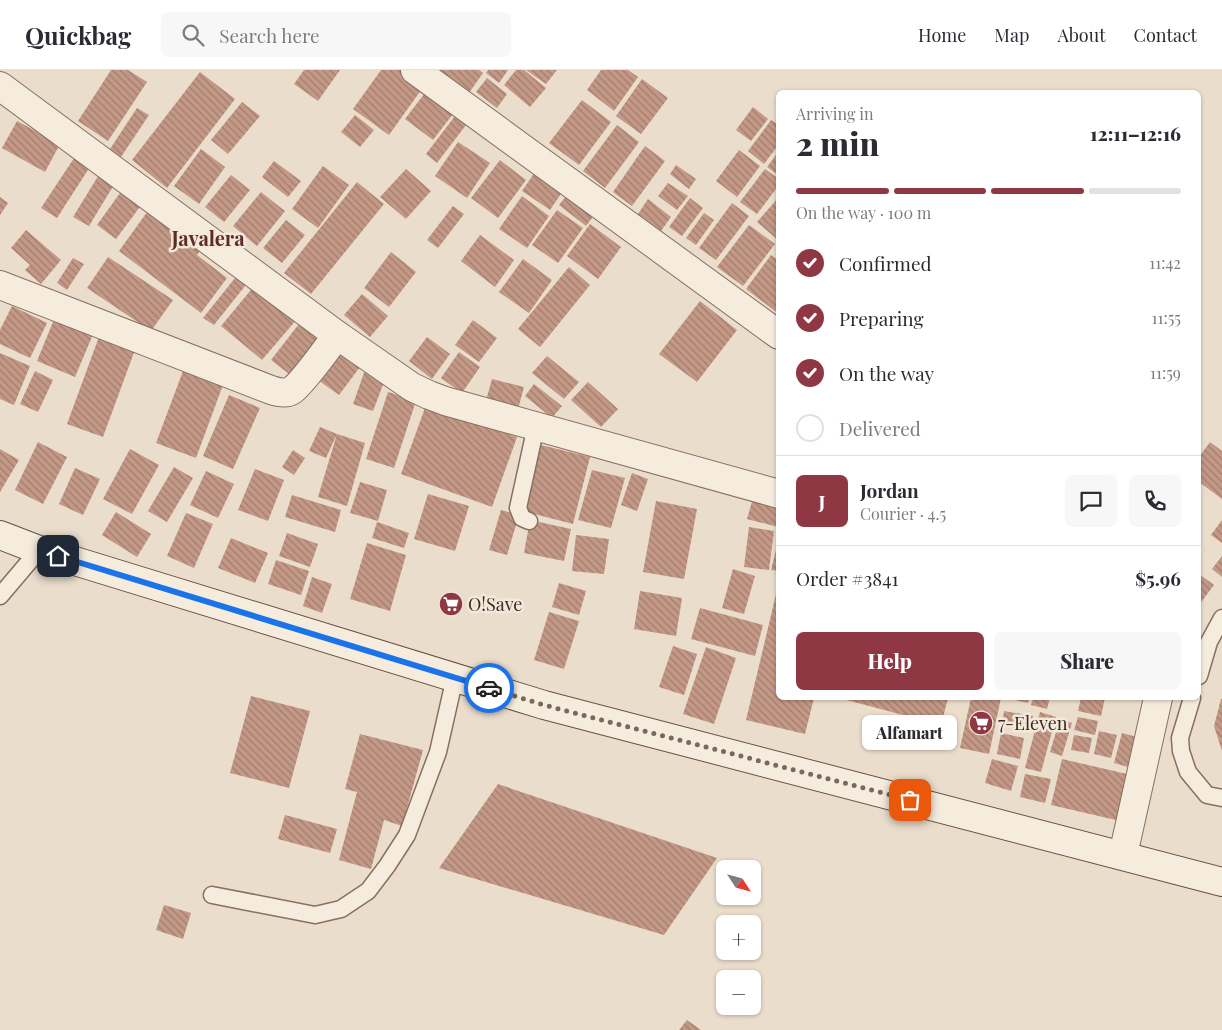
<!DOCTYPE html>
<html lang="en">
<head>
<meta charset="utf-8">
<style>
	body { margin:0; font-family:"Playfair Display",serif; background:#f7f7f7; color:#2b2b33; height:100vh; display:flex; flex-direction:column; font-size:19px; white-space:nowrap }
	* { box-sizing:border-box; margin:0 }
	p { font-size:16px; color:#7c7c81 }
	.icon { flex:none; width:28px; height:28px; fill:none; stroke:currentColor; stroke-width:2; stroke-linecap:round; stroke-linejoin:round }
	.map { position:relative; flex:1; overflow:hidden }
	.side { position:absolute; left:776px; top:20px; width:425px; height:610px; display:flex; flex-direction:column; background:#fff; border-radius:8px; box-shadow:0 1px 4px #0004 }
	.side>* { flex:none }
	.needle { width:32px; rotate:126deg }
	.fabs { position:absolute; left:716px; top:790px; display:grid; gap:10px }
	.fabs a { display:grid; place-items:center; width:45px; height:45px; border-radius:8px; background:#fff; box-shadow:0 1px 4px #0004; font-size:25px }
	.pin { position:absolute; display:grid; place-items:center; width:42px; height:42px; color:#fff; margin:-21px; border-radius:10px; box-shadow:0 2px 8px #0006 }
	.courier { position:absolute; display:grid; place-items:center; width:50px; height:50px; margin:-25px; border:4px solid #1a73e8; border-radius:50%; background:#fff; color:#222; box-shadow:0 1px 6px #0007 }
	.bubble { position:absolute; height:35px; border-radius:8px; background:#fff; box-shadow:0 1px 4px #0004; font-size:16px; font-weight:800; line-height:35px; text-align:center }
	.summary em { font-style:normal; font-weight:800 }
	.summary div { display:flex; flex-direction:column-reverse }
	.summary { display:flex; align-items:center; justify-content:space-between; height:85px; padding:0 20px }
	h1 { font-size:32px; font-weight:800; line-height:38px }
	.bar { display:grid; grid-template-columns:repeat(4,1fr); gap:8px 5px; align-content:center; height:60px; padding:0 20px }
	.bar i { height:6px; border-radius:4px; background:#e1e1e2 }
	.bar .on { background:#8f3844 }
	.bar p { grid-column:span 4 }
	.line { display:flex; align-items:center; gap:12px; padding:0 20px; border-top:1px solid #e1e1e2 }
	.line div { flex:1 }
	.round { display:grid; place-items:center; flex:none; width:52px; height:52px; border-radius:8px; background:#f7f7f7 }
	ol { padding:0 20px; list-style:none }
	li { display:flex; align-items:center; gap:15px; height:55px }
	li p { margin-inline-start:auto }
	li .icon { padding:5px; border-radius:50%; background:#8f3844; color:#fff; stroke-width:4 }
	li:last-child { color:#7c7c81 }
	li i { width:28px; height:28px; border:2px solid #e1e1e2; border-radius:50% }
	.primary-button { display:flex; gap:10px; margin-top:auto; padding:10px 20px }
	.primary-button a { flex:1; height:58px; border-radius:8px; background:#8f3844; color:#fff; font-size:20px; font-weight:800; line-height:58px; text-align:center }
	.primary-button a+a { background:#f7f7f7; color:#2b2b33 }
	header { display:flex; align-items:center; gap:30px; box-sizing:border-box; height:70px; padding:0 25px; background:#fff; border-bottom:1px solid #e1e1e2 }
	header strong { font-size:24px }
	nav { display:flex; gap:28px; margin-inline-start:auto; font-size:18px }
	.search { width:350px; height:45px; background:#f7f7f7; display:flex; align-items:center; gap:12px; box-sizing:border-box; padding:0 18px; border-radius:8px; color:#7c7c81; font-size:19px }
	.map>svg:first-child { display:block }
</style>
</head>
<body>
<header>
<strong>Quickbag</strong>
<div class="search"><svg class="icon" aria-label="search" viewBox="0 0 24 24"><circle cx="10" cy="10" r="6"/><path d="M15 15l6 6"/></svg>Search here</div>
<nav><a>Home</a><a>Map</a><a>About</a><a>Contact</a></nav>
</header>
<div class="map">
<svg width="1222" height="960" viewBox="0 0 1222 960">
	<defs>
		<pattern id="building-back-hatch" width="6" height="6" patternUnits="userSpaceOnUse" patternTransform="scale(1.25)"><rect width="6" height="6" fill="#c49886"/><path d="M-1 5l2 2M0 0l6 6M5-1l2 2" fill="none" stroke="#a07c6d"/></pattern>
	</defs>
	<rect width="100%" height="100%" fill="#ebddcc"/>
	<g fill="url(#building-back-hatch)">
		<polygon points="111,0 128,0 147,12 108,71 78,51"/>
		<polygon points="304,0 340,0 318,31 294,14"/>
		<polygon points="381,0 401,0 424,16 389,65 353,39"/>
		<polygon points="437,0 479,0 483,3 469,23"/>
		<polygon points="488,0 508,0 499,13 486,3"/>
		<polygon points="516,0 524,0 546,18 530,37 504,15"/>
		<polygon points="526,0 557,0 546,14"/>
		<polygon points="601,0 628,0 638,7 614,41 587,20"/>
		<polygon points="200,2 235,29 167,118 132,90"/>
		<polygon points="487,8 507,24 497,38 476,22"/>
		<polygon points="642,9 668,28 641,64 616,46"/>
		<polygon points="428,19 456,40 433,70 405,49"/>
		<polygon points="582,30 611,52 579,95 549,73"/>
		<polygon points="242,32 260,46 228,84 211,70"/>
		<polygon points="753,37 768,49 751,71 736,60"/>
		<polygon points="137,38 149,45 121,87 110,79"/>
		<polygon points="355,45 374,60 360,77 341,62"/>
		<polygon points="455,46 466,55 437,93 426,84"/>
		<polygon points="771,50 779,55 779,74 764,94 748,81"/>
		<polygon points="17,51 60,74 45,102 2,78"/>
		<polygon points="617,55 639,72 605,118 583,101"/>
		<polygon points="458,72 490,93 467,128 435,106"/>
		<polygon points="645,76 665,91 632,136 613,122"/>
		<polygon points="80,79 95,89 57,148 41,138"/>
		<polygon points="201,79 225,97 199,134 174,116"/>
		<polygon points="739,80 760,96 737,127 716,111"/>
		<polygon points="779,81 779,106 767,97"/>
		<polygon points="500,90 526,110 498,148 471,128"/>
		<polygon points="274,91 301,111 288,127 262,107"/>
		<polygon points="676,95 696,109 689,119 670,104"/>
		<polygon points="323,96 349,115 318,158 292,139"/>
		<polygon points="406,99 431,121 406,149 380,127"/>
		<polygon points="765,99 779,109 779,115 757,144 740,132"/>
		<polygon points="535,102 563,121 550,140 522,121"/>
		<polygon points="100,103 115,113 89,156 73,147"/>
		<polygon points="231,105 250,120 224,152 205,137"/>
		<polygon points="357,112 384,134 311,224 284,203"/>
		<polygon points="668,113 688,126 677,140 658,126"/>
		<polygon points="125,116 145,130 116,169 97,155"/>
		<polygon points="571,120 598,140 586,156 559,135"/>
		<polygon points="261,122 285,141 257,176 233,156"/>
		<polygon points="522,126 549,146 527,178 499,159"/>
		<polygon points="0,127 8,133 0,145"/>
		<polygon points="779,127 779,171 757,152"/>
		<polygon points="690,128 703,138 682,166 669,157"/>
		<polygon points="648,129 671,147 661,161 638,144"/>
		<polygon points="732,133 749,146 716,190 699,178"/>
		<polygon points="453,136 464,144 438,178 427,170"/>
		<polygon points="150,138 203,177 197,185 227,208 201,243 119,181"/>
		<polygon points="557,140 583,158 558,193 532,175"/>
		<polygon points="704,143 714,150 696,175 686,168"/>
		<polygon points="286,150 305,165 282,193 263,178"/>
		<polygon points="590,154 621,177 598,209 567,186"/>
		<polygon points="749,155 775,174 743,216 717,197"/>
		<polygon points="26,160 61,190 41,214 25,200 30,195 11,178"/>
		<polygon points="480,165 514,190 495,217 461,191"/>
		<polygon points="391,182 416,202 389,237 364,218"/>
		<polygon points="771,185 779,191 779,244 746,219"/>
		<polygon points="108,187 173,230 151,261 87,218"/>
		<polygon points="73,188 84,194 67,220 57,213"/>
		<polygon points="523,189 552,210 529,243 499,222"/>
		<polygon points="569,197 590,215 540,277 518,259"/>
		<polygon points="239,203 249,211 214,255 203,248"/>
		<polygon points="255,215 297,249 262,290 221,256"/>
		<polygon points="362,224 388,246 370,267 344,245"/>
		<polygon points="700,231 737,260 697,312 659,284"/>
		<polygon points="12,236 47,253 30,288 0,274 0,260"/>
		<polygon points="55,247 94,262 75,307 37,291"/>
		<polygon points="302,250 324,268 293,307 271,290"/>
		<polygon points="473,250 497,268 479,292 455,275"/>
		<polygon points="100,264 136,277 103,367 67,354"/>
		<polygon points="427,267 450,284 432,309 409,291"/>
		<polygon points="338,281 360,297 339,325 318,310"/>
		<polygon points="459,282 480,297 462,323 441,308"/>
		<polygon points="0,283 30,296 14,335 0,329"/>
		<polygon points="547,286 579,312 564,329 532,303"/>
		<polygon points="365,300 386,307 373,341 353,334"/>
		<polygon points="35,301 53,310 38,342 20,334"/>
		<polygon points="183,301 223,315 196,388 156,373"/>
		<polygon points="492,309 524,317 517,343 485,334"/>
		<polygon points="588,312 618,339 601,357 571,330"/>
		<polygon points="534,314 562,336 552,348 525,326"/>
		<polygon points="388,322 416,331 394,398 366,389"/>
		<polygon points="229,325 260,338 233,399 203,386"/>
		<polygon points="426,335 517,367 492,437 401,404"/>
		<polygon points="320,357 337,364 365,373 347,436 318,427 337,364 326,388 309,381"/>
		<polygon points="38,372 67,387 43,434 15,420"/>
		<polygon points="1210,372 1222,381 1222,429 1199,412 1199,387"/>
		<polygon points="537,374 590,387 573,454 519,440"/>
		<polygon points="0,379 19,390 0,422"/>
		<polygon points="130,379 159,395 132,444 103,429"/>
		<polygon points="293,380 305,388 294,405 282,397"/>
		<polygon points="174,397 193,408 167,452 148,441"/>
		<polygon points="75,398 100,409 83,445 59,434"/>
		<polygon points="255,399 284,410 268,451 238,440"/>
		<polygon points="592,400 625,408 611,458 578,450"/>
		<polygon points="206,401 234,414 218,448 190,435"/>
		<polygon points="632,403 648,409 637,441 621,435"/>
		<polygon points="360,412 387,420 378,451 350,443"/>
		<polygon points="428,424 469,436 455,481 414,469"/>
		<polygon points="292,425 341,440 335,462 285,447"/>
		<polygon points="753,428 779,435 778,457 747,449"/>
		<polygon points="656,431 697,439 684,509 643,502"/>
		<polygon points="501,440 519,445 507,485 489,480"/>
		<polygon points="116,442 151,464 137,487 102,465"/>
		<polygon points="186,443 213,454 194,498 167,486"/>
		<polygon points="530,450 571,459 564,491 524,483"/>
		<polygon points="1222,450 1222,473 1211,465"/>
		<polygon points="377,452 409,463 404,478 372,468"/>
		<polygon points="749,457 774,461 769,500 744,497"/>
		<polygon points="287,463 318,474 310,497 279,486"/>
		<polygon points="576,465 609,469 604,504 572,501"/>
		<polygon points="231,468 268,483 255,513 218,498"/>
		<polygon points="778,472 779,472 779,501 771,500"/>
		<polygon points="367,473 406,485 390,541 350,529"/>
		<polygon points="1222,486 1222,507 1212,499"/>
		<polygon points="276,490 309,501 301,525 268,514"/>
		<polygon points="733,499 755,506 744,544 722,538"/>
		<polygon points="1199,504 1214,515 1199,535"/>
		<polygon points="312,507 332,514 322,543 303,536"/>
		<polygon points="559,513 586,521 579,545 552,537"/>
		<polygon points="778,516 779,628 814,628 805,664 746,650"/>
		<polygon points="640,521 682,528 676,566 634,559"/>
		<polygon points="700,538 763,555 755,586 691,569"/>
		<polygon points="549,542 579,551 564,599 534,590"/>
		<polygon points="673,576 697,584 684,625 659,617"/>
		<polygon points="706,577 736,588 714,654 683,644"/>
		<polygon points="251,626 310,641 289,718 230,703"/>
		<polygon points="839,628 948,628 941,655"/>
		<polygon points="971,628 1001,628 989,684 960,678"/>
		<polygon points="1011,628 1029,628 1028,633 1011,629"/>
		<polygon points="1033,628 1050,628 1047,639 1031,635"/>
		<polygon points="1081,628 1105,628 1101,646 1078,641"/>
		<polygon points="1221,629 1222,629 1222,681 1214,656"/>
		<polygon points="1004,641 1033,646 1031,661 1002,656"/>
		<polygon points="1040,642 1056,647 1041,702 1025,698"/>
		<polygon points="1078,647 1098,651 1095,665 1074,660"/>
		<polygon points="1060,649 1072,653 1062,686 1050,682"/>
		<polygon points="1099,661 1117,665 1111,688 1094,684"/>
		<polygon points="1001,663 1024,668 1020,689 997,684"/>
		<polygon points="1122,663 1137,667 1128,697 1114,693"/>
		<polygon points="360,664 423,680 402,756 384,750 371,799 339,790 357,722 345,719"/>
		<polygon points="1074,665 1092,668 1089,683 1071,680"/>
		<polygon points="992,689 1018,696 1011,721 985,713"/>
		<polygon points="1062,689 1127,704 1116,750 1051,735"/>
		<polygon points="1025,704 1051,709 1045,733 1020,727"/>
		<polygon points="498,714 717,788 664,865 439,798"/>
		<polygon points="285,745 337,759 330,783 278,769"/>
		<polygon points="164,835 191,843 183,869 156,860"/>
		<polygon points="687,950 701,960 679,960"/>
	</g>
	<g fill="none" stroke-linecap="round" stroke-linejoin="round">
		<g stroke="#867061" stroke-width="19">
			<g id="service">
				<polyline points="529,451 522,448 518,438 536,356"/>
				<polyline points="0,526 39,480"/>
				<polyline points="1199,606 1209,572 1222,548"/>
				<polyline points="1192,628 1180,668 1181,681 1188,702 1207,725 1222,728"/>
				<polyline points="212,825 315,845 341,839 368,821 387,796 407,765 438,682 455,607"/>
			</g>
		</g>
		<g stroke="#867061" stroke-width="30">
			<g id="minor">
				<polyline points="415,0 779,265"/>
				<polyline points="0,16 337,265 412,317 429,325 445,331 779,424"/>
				<path d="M0,215L271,320C277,322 286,324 291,321C301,315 329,276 337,265"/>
				<polyline points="1123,785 1158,628"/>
			</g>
		</g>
		<g stroke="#685144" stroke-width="30">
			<polyline id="secondary" points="0,465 39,480 544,635 1222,812"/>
		</g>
		<use href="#service" stroke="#f6ecde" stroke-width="16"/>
		<use href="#minor" stroke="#f6ecde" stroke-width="28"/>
		<use href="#secondary" stroke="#f6ecde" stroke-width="28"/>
	</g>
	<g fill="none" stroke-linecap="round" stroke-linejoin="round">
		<polyline stroke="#77695e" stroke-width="5" stroke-dasharray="0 9" points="489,618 544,635 910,730"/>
		<polyline stroke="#1a73e8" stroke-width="6" points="58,486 489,618"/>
	</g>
	<defs>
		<g id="supermarket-disc" transform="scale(1.25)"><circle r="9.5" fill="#8f3844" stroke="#f3e9db"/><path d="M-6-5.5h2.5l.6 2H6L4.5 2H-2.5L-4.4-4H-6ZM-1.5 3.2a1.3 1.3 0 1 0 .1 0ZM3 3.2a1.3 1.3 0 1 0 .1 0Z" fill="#fff"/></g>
	</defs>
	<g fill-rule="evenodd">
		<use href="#supermarket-disc" x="451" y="534"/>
		<use href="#supermarket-disc" x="981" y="653"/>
	</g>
	<g text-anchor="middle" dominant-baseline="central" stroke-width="5" stroke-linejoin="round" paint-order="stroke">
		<g font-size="18" fill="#382a23" stroke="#f3e9db" text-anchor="start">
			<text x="468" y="534">O!Save</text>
			<text x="998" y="653">7-Eleven</text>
		</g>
		<g font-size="20" font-weight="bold" fill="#602b27" stroke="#f3e9db">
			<text x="208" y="167">Javalera</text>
		</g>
	</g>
</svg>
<div class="fabs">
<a><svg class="needle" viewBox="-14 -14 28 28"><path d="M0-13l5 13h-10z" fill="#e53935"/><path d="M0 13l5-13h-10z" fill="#7c7c81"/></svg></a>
<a>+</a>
<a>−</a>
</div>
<div class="pin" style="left:910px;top:730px;background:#ea580c"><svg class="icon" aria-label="bag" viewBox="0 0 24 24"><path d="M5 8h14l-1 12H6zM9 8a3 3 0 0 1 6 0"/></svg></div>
<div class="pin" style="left:58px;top:486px;background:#1f2937"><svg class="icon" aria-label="home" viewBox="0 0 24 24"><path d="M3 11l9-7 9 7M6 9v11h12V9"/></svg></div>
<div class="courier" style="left:489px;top:618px"><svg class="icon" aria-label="car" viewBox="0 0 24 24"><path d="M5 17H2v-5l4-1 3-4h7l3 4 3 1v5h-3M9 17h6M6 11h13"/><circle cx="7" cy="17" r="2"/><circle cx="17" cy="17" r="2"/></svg></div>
<div class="bubble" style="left:862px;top:645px;width:95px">Alfamart</div>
<section class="side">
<div class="summary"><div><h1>2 min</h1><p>Arriving in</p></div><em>12:11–12:16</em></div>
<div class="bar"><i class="on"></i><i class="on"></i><i class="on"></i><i></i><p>On the way · 100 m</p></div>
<ol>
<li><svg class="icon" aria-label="check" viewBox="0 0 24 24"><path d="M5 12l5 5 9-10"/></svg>Confirmed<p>11:42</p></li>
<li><svg class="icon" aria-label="check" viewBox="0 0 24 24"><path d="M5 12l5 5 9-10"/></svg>Preparing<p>11:55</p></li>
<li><svg class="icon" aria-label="check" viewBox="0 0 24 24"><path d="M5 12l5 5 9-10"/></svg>On the way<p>11:59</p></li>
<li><i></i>Delivered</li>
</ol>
<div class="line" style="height:90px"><b class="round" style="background:#8f3844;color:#fff">J</b><div><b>Jordan</b><p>Courier · 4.5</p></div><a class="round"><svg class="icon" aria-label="chat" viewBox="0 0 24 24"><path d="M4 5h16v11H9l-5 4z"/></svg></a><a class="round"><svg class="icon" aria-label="phone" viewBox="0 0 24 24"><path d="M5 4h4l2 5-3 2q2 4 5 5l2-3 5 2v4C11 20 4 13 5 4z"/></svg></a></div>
<div class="line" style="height:65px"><div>Order #3841</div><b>$5.96</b></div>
<div class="primary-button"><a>Help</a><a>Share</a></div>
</section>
</div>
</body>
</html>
